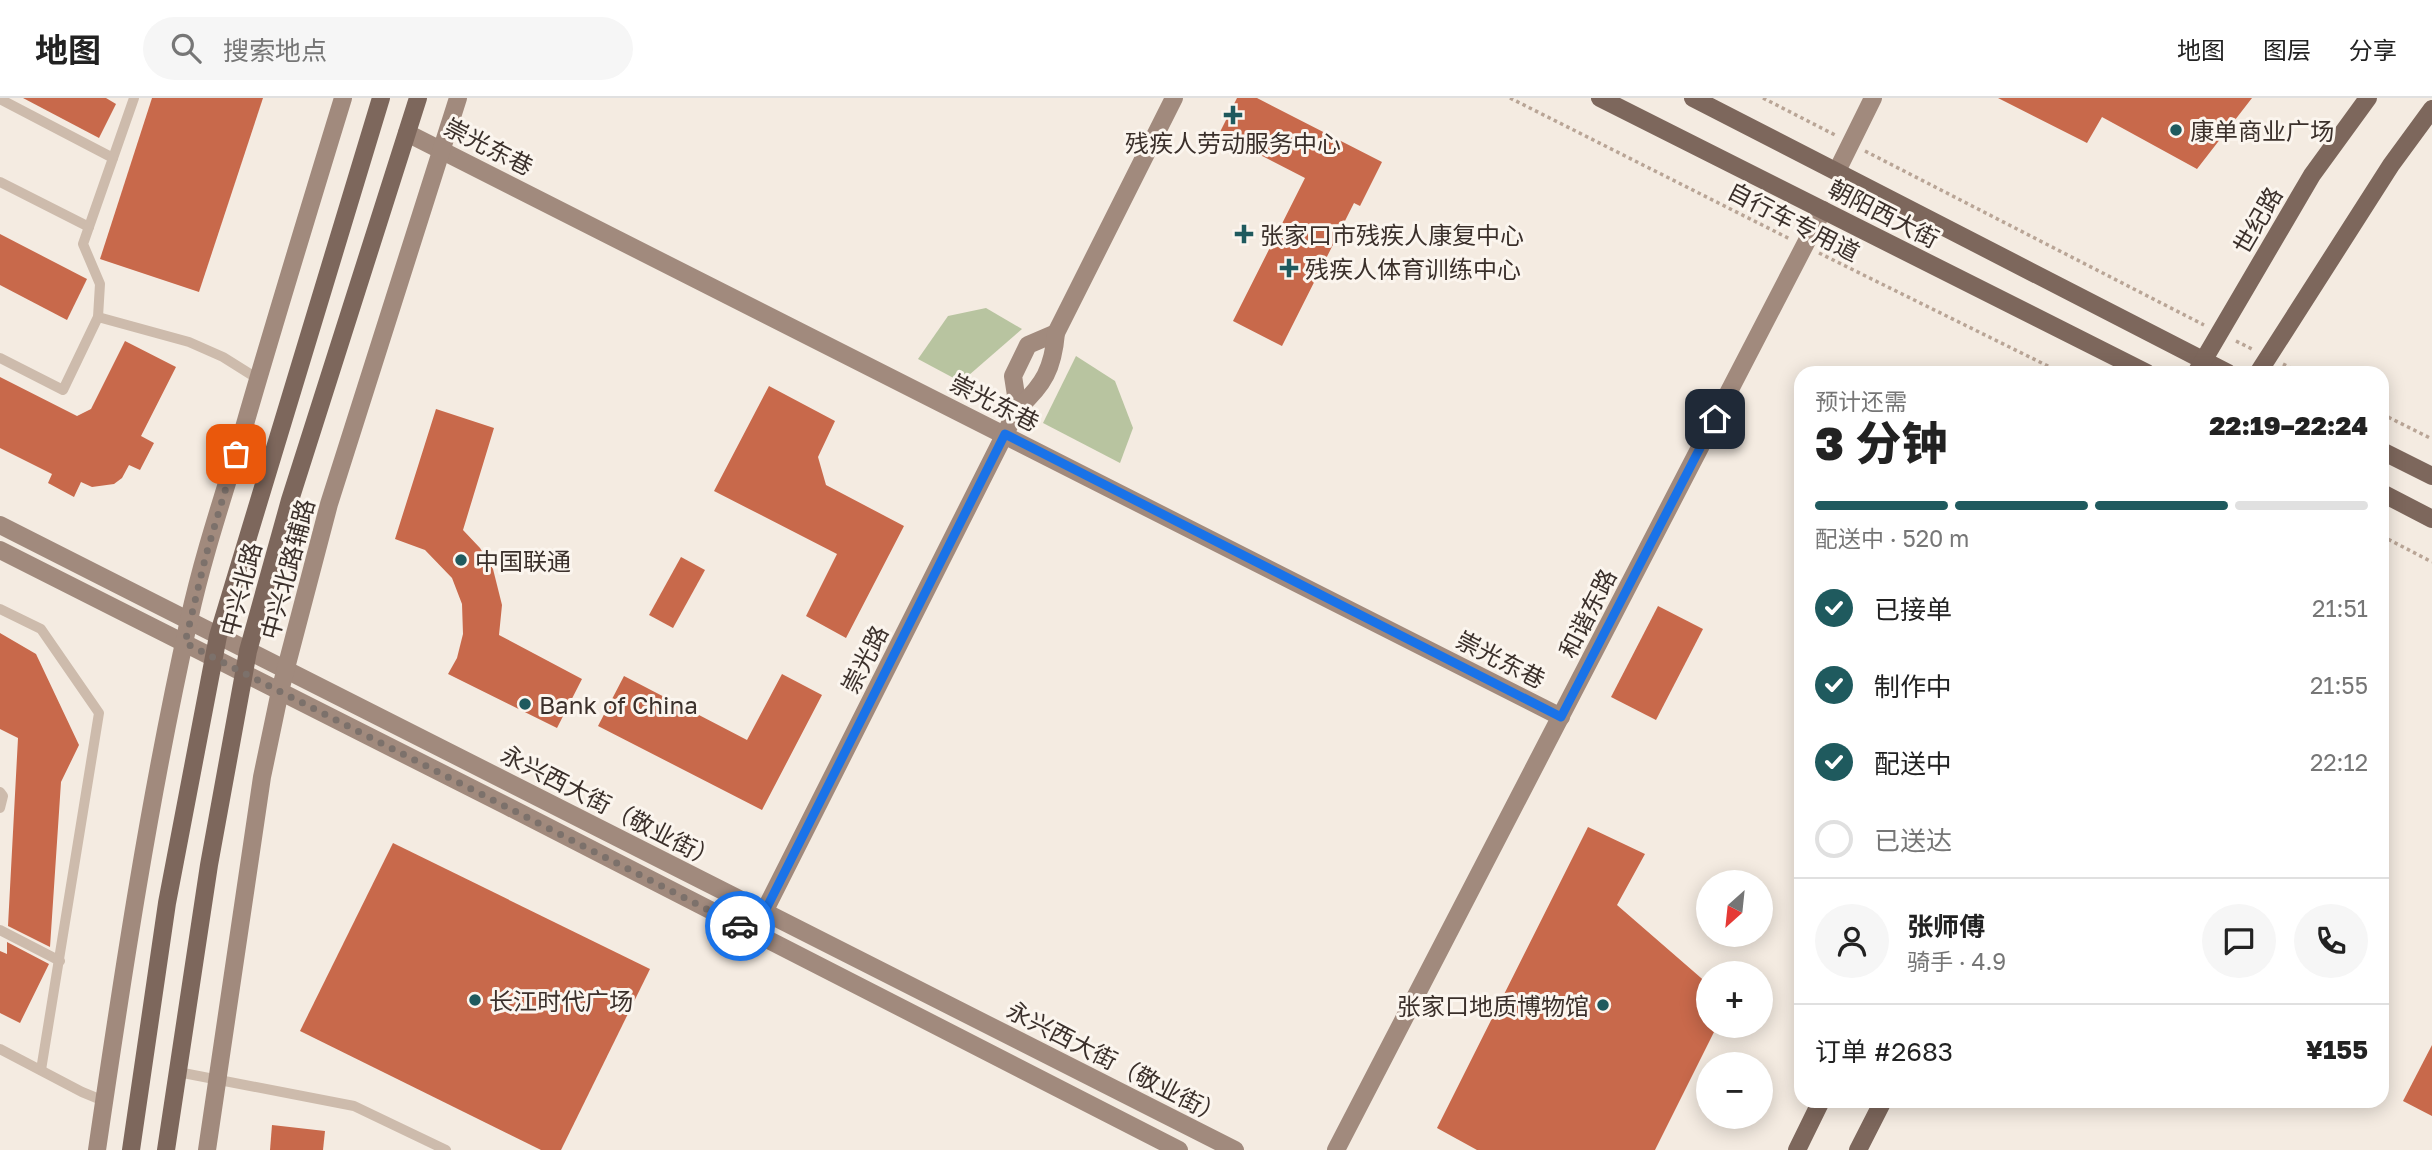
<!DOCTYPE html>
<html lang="zh">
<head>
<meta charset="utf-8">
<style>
	body { margin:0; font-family:"Golos Text","Noto Sans SC",sans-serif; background:#f6f6f6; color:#222; height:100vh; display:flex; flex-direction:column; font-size:26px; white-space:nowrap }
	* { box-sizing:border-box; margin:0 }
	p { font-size:23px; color:#767676 }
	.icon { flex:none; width:38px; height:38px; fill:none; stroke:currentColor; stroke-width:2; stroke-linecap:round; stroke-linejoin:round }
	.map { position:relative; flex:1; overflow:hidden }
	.sheet { position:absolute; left:1794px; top:268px; width:595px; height:742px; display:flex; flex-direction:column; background:#fff; border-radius:21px; box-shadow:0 4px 18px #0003 }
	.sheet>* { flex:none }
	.needle { width:46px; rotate:207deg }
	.tools { position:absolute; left:1696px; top:772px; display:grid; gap:14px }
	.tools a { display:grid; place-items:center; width:77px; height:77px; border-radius:50%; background:#fff; box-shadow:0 4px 18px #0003; font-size:35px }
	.pin { position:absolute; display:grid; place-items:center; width:60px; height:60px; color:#fff; margin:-30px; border-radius:14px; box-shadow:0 4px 10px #0006 }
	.courier { position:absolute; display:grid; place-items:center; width:70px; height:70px; margin:-35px; border:5px solid #1a73e8; border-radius:50%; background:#fff; color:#222; box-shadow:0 2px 9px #0007 }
	.headline em { font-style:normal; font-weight:800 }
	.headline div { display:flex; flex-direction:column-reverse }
	.headline { display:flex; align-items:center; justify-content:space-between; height:119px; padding:0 21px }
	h1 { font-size:46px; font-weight:800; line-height:52px }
	.bar { display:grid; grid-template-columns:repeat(4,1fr); gap:10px 7px; align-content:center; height:84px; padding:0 21px }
	.bar i { height:9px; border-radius:5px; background:#e0e0e0 }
	.bar .selected { background:#1f5a5e }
	.bar p { grid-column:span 4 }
	.line { display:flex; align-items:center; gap:18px; padding:0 21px; border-top:2px solid #e0e0e0 }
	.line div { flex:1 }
	.round { display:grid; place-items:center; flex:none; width:74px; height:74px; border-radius:37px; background:#f6f6f6 }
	ol { padding:0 21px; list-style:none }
	li { display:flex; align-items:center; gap:21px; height:77px }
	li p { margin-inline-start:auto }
	li .icon { padding:7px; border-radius:50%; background:#1f5a5e; color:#fff; stroke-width:4 }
	li:last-child { color:#767676 }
	li i { width:38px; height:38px; border:4px solid #e0e0e0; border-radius:50% }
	header { display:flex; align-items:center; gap:42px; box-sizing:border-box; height:98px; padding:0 35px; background:#fff; border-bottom:2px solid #e0e0e0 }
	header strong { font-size:33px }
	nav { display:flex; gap:38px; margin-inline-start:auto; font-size:24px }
	.search { width:490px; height:63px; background:#f6f6f6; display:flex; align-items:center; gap:18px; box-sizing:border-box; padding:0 24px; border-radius:38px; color:#767676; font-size:26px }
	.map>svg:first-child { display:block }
</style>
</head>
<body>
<header>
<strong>地图</strong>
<div class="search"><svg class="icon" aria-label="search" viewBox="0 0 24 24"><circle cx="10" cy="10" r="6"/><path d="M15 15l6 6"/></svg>搜索地点</div>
<nav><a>地图</a><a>图层</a><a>分享</a></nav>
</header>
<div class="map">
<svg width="2432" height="1052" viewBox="0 0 2432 1052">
	<rect width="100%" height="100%" fill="#f4ebe1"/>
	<g fill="#b8c4a0">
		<polygon points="986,210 1022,231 961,284 918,261 948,218"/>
		<polygon points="1076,258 1115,283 1133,330 1120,365 1043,325"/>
	</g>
	<g fill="#c8694b">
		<polygon points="23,0 106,0 116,6 99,40"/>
		<polygon points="152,0 263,0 199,194 100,161"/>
		<polygon points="1237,0 1257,0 1382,64 1360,108 1354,105 1282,248 1233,223 1305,80 1219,36"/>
		<polygon points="1998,0 2252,0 2197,71 2102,19 2087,45"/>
		<polygon points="0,136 87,181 67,222 0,187"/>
		<polygon points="125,243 176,269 141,338 154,345 140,372 129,367 122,380 114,386 92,389 81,384 74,399 48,385 52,376 0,350 0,279 77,318 91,311"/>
		<polygon points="769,288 835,323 818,359 826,387 904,428 846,540 806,518 837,456 714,393"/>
		<polygon points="436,311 494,330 463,432 480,450 493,471 502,507 499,537 582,581 557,630 448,576 457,560 463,536 462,506 452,480 425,452 395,441"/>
		<polygon points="681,459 705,472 673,530 649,517"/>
		<polygon points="1658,508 1703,531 1656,622 1611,599"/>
		<polygon points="0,535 36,556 79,647 61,684 50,849 8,828 18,640 0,631"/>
		<polygon points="782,576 822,597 762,712 598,628 624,578 747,642"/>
		<polygon points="1588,729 1645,756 1617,807 1708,886 1708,928 1717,928 1655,1052 1477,1052 1437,1030"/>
		<polygon points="393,745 650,871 561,1052 541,1052 300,933"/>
		<polygon points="7,844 49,866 20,925 0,915 0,853 7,856"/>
		<polygon points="2432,947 2432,1018 2403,1003"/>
		<polygon points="272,1027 325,1033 323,1052 270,1052"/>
	</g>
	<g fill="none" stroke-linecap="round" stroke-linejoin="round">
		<g stroke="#b9a596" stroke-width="3.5" stroke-dasharray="3.5 3.5" stroke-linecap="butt">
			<polyline points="1510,0 1790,141"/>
			<polyline points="1763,0 1837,38"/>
			<polyline points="1865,53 2204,227"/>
			<polyline points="1819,155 2062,275"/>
			<polyline points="2236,243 2254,252"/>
			<polyline points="2283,266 2300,275"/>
			<polyline points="2382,316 2432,341"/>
			<polyline points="2382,438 2432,464"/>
		</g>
		<g stroke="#cdbbac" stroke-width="10">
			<polyline points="0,1 113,60"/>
			<polyline points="0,84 89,129"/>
			<polyline points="98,219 189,244 223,259 258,281"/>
			<polyline points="0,260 63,292 98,219 100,186 83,146 134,0"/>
			<polyline points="0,511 41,531 99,615 41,972"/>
			<polyline points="0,694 3,698 0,710"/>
			<polyline points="0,832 60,863"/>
			<polyline points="0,951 82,994 104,1003"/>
			<polyline points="178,974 354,1008 446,1052"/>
		</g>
		<g stroke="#a18a7d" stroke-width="18">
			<polyline points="407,35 1561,619"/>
			<polyline points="1837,73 1873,0"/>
			<polyline points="1018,310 1013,278 1028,247 1056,235"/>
			<polyline points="0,427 1235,1052"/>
			<polyline points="0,452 507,708 1179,1052"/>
			<path d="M760,822L1018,310C1044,287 1053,270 1056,235L1174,0"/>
			<path d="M97,1052C123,874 150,697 189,522C203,458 224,396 243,333C275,222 309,111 343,0"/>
			<polyline points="207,1052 262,679 280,593 329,406 458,0"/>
			<polyline points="1336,1052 1823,112"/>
		</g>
		<g stroke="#7d675c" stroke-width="18">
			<polyline points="1600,0 2147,275"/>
			<polyline points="1693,0 2228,275"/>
			<polyline points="2196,275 2312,77 2368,0"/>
			<polyline points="2258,275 2391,67 2432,11"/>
			<polyline points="2382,353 2432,378"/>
			<polyline points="2382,395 2432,421"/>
			<polyline points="131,1052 167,805 218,538 381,0"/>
			<polyline points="166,1052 209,767 248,553 290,402 418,0"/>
			<polyline points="1797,1052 1821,1003"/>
			<polyline points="1858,1052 1883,1003"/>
		</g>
	</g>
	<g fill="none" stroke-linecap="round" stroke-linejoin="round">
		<polyline stroke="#7c716b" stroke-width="7" stroke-dasharray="0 12.6" points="236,356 206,457 185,545 740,828"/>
		<polyline stroke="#1a73e8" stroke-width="9" points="740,828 754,835 1005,336 1561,619 1715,321"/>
	</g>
	<g fill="#1f5a5e" stroke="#fbf5ee" stroke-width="2.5">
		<path d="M1229.5 6.5h7v7h7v7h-7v7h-7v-7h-7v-7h7z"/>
		<circle cx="2176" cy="32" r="7"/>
		<path d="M1240.5 125.5h7v7h7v7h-7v7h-7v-7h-7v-7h7z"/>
		<path d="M1285.5 159.5h7v7h7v7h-7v7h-7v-7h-7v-7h7z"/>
		<circle cx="461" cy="462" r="7"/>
		<circle cx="525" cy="606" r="7"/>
		<circle cx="475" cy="902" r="7"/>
		<circle cx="1603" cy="907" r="7"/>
	</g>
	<g text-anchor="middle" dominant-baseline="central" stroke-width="6" stroke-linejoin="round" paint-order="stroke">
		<g font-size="24" fill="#3b302b" stroke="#fbf5ee" text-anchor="start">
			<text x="2190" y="32">康单商业广场</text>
			<text x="1233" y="44" text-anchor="middle">残疾人劳动服务中心</text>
			<text x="1260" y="136">张家口市残疾人康复中心</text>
			<text x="1305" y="170">残疾人体育训练中心</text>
			<text x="475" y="462">中国联通</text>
			<text x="539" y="606">Bank of China</text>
			<text x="489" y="902">长江时代广场</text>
			<text x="1589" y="907" text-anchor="end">张家口地质博物馆</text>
		</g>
		<g font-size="24" fill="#3b302b" stroke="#fbf5ee">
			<text transform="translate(489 48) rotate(27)">崇光东巷</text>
			<text transform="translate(1884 115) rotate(27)">朝阳西大街</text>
			<text transform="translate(2257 122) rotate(-60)">世纪路</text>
			<text transform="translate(1794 123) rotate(27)">自行车专用道</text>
			<text transform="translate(995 304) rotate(27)">崇光东巷</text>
			<text transform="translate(287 471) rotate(-75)">中兴北路辅路</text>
			<text transform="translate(240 491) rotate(-75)">中兴北路</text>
			<text transform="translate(1587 515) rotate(-63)">和谐东路</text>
			<text transform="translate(864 561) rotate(-63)">崇光路</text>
			<text transform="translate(1501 561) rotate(27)">崇光东巷</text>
			<text transform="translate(610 708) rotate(27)">永兴西大街（敬业街）</text>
			<text transform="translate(1116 964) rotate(27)">永兴西大街（敬业街）</text>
		</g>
	</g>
</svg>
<div class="tools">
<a><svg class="needle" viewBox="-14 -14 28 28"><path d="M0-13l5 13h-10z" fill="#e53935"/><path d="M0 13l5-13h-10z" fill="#767676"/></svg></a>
<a>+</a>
<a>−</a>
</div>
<div class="pin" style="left:236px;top:356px;background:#ea580c"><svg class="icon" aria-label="bag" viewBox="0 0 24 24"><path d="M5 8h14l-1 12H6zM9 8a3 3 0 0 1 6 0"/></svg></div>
<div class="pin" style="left:1715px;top:321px;background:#1f2937"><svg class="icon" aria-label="home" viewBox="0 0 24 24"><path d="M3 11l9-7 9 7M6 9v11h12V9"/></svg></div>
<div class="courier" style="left:740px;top:828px"><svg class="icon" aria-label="car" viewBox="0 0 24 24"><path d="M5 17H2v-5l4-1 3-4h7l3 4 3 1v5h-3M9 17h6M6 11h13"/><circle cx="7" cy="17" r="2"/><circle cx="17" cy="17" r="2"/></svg></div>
<section class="sheet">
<div class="headline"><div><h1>3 分钟</h1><p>预计还需</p></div><em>22:19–22:24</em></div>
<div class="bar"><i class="selected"></i><i class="selected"></i><i class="selected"></i><i></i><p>配送中 · 520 m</p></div>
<ol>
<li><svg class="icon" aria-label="check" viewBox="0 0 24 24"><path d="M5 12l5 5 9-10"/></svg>已接单<p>21:51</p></li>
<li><svg class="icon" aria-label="check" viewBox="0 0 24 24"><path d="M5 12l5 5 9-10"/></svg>制作中<p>21:55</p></li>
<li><svg class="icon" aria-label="check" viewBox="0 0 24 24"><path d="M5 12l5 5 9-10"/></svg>配送中<p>22:12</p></li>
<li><i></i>已送达</li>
</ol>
<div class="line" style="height:126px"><a class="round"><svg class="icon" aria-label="person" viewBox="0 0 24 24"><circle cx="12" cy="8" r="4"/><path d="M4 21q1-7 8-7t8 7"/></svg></a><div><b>张师傅</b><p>骑手 · 4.9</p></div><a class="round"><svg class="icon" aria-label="chat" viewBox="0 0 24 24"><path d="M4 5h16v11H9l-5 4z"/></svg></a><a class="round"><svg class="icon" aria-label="phone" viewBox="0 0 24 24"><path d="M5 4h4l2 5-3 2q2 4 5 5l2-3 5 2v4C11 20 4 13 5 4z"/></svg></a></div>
<div class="line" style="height:91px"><div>订单 #2683</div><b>¥155</b></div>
</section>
</div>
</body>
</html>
